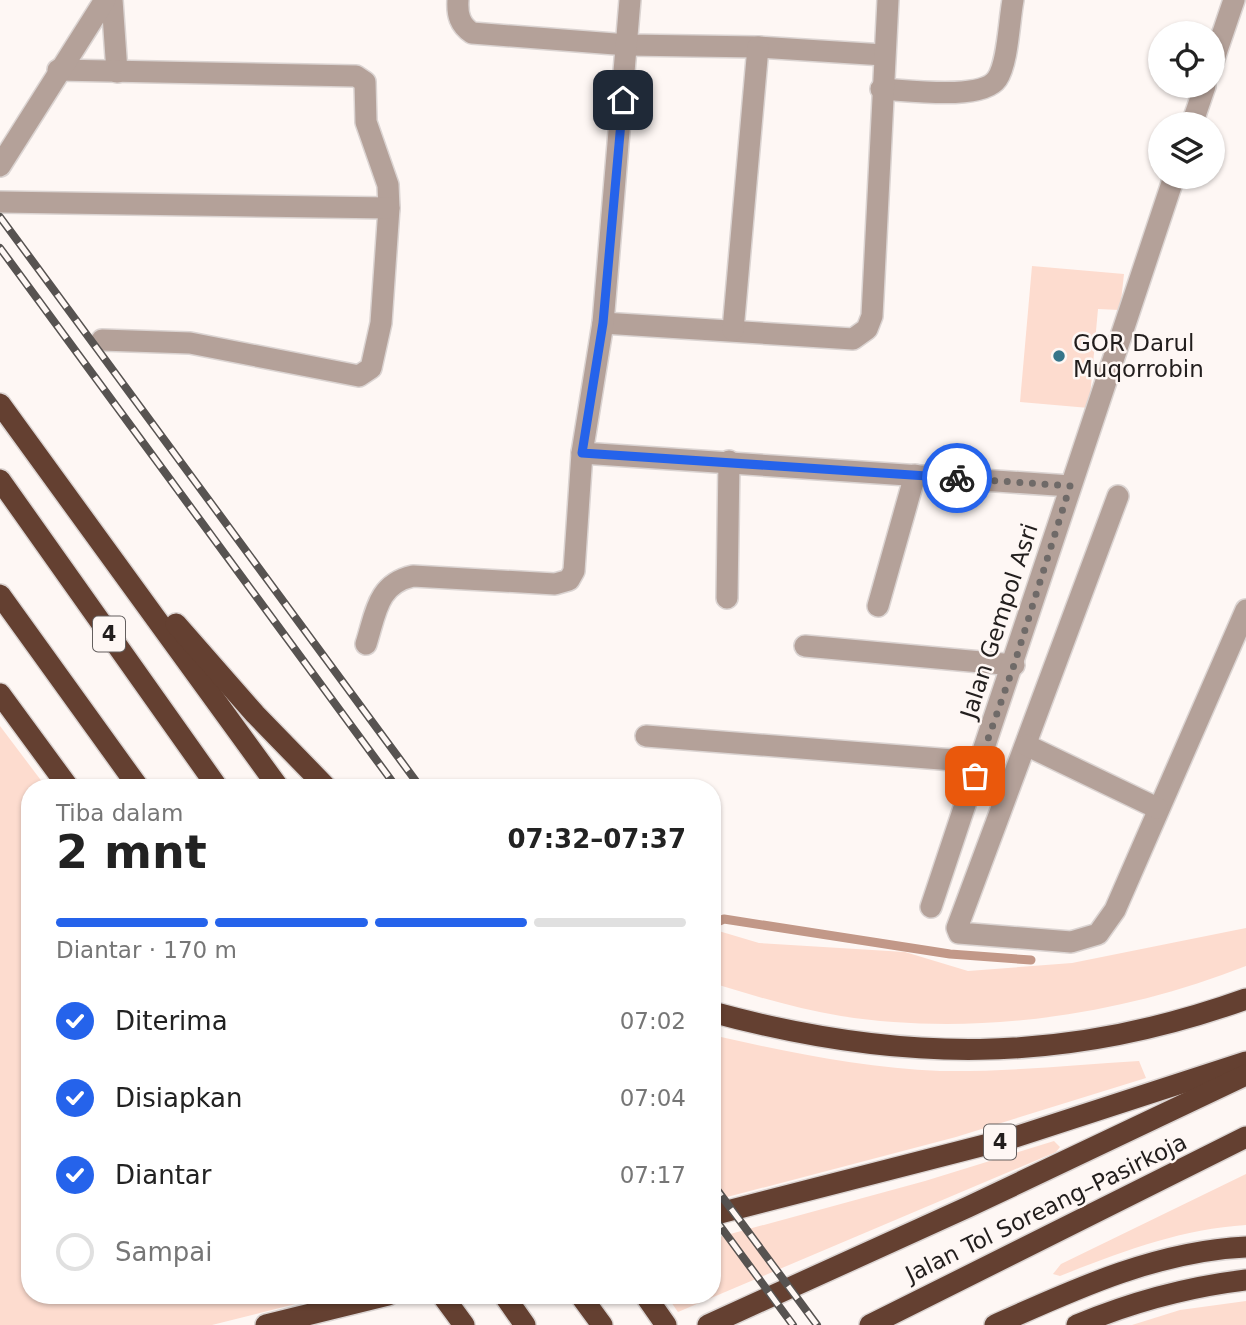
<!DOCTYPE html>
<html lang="id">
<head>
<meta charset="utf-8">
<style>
	body { margin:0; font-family:"DejaVu Sans",sans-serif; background:#f6f6f6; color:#222; height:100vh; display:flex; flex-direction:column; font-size:26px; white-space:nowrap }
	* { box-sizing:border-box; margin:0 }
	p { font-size:23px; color:#767676 }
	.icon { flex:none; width:38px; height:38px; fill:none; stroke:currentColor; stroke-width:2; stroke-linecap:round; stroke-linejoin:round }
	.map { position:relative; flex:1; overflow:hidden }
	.side { position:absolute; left:21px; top:779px; width:700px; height:525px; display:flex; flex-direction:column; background:#fff; border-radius:28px; box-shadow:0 2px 5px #0004 }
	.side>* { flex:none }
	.fabs { position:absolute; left:1148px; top:21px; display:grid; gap:14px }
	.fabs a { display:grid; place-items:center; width:77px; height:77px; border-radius:50%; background:#fff; box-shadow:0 2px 5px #0004; font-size:35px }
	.pin { position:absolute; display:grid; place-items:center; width:60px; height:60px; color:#fff; margin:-30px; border-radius:14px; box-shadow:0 4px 10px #0006 }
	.courier { position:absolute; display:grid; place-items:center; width:70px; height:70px; margin:-35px; border:5px solid #2563eb; border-radius:50%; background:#fff; color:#222; box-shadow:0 2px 9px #0007 }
	.overview em { font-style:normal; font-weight:600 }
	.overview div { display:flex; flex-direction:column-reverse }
	.overview { display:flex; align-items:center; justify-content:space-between; height:119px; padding:0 35px }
	h1 { font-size:46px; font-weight:600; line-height:52px }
	.bar { display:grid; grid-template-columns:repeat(4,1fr); gap:10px 7px; align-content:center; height:84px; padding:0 35px }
	.bar i { height:9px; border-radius:5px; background:#e0e0e0 }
	.bar .current { background:#2563eb }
	.bar p { grid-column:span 4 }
	ol { padding:0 35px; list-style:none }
	li { display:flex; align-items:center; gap:21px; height:77px }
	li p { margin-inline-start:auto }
	li .icon { padding:7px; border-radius:50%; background:#2563eb; color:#fff; stroke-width:4 }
	li:last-child { color:#767676 }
	li i { width:38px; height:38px; border:4px solid #e0e0e0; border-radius:50% }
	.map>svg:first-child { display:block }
</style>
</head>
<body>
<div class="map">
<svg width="1246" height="1325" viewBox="0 0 1246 1325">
	<rect width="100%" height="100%" fill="#fef7f4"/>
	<g fill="#fddccf">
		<polygon points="1032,266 1124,274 1120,310 1098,309 1089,408 1020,402"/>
		<polygon points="0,726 46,787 30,788 30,1295 331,1295 212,1325 0,1325"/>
		<path d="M1246,928V966C1122,1015 976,1037 841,1016C797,1009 755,996 712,983V929L759,943L905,952L968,971L1072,963Z"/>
		<path d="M712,1035C787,1052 863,1068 940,1071C1007,1072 1072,1065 1139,1061L1146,1078L956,1137L712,1201Z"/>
		<polygon points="1054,1141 1060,1147 1056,1152 678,1312 666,1295 712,1295 712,1239 925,1181"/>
		<path d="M1246,1174V1225C1181,1229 1120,1252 1060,1276L1053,1274L1061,1264Z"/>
		<polygon points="1246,1301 1246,1325 1132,1325 1180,1310"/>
	</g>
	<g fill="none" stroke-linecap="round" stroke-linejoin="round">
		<polyline stroke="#c29888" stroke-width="9" points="714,939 717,922 724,919 950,954 1031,960"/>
		<g stroke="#dbd4d2" stroke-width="24">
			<g id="minor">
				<polyline points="112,0 117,72"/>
				<path d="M458,0C457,15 460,25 472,33L628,45L758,47L884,55"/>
				<polyline points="1213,62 1234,0"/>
				<polyline points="58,70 356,76 365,82 366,122 388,185 389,208 381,323 371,368 359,376 190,343 102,340"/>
				<path d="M881,89C906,90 982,101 997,79C1008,63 1009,21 1013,0"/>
				<polyline points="1192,124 1205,86"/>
				<polyline points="0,166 105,0"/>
				<polyline points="0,202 389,208"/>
				<polyline points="603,323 853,339 867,329 872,316 888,0"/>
				<polyline points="733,330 758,47"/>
				<polyline points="582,453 1070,486"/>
				<polyline points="1118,496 957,928 959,933 1071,942 1098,934 1115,910 1246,610"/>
				<polyline points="727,598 729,461"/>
				<polyline points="878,606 915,475"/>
				<path d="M366,644C376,613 377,584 413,576L555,584L569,580L574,571L582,453L603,323L630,0"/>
				<polyline points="805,646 1014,665"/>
				<polyline points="646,736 979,762"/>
				<polyline points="1026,745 1157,808"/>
				<polyline points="931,907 1174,177"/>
			</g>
		</g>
		<g stroke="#dbd4d2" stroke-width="24">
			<g id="highway">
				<polyline points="0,404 279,788"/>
				<polyline points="0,480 218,788"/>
				<polyline points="0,595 139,788"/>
				<polyline points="176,624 255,714 327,788"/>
				<polyline points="0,694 69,788"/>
				<path d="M712,1012C899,1063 1062,1065 1246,999"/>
				<polyline points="712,1215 1012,1138 1246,1062"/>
				<polyline points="442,1295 464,1325"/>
				<polyline points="504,1295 525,1325"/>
				<polyline points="580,1295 602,1325"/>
				<polyline points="645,1295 666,1325"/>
				<polyline points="266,1325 388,1295"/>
				<polyline points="708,1325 968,1207 1246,1075"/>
				<polyline points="870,1325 1246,1137"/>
				<path d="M995,1325C1075,1289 1157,1251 1246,1247"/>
				<path d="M1077,1325C1132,1302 1187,1287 1246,1280"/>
			</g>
		</g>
		<use href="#minor" stroke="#b4a199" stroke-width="21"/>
		<use href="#highway" stroke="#644031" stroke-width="21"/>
		<g stroke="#575351" stroke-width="8">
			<g id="rail">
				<polyline points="0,217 421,788"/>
				<polyline points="0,248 397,788"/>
				<polyline points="712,1183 817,1325"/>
				<polyline points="712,1215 793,1325"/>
			</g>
		</g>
		<use href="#rail" stroke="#fef7f4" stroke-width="5" stroke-dasharray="16" stroke-linecap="butt"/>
	</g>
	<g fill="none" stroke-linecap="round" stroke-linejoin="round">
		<polyline stroke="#6f6a68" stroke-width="7" stroke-dasharray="0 12.6" points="957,478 1070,486 1014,665 975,776"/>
		<polyline stroke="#2563eb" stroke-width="9" points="623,100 603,323 582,453 957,478"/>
	</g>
	<circle fill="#36758a" stroke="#fef7f4" stroke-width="2.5" cx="1059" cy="356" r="7"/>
	<g text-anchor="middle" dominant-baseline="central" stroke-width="5" stroke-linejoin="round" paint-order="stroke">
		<g fill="#fef7f4" stroke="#645f5e" stroke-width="2">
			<rect x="93" y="616.5" width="32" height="35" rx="5"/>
			<rect x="984" y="1124.5" width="32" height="35" rx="5"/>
		</g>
		<g font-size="21" font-weight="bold" fill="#221e1d">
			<text x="109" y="634">4</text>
			<text x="1000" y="1142">4</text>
		</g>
		<g font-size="23" fill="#221e1d" stroke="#fef7f4" text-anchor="start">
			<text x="1073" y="343">GOR Darul<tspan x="1073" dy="26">Muqorrobin</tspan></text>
		</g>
		<g font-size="23" fill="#221e1d" stroke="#fef7f4">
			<text transform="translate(999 621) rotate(-72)">Jalan Gempol Asri</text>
			<text transform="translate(1046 1208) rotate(-26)">Jalan Tol Soreang–Pasirkoja</text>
		</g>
	</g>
</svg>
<div class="fabs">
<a><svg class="icon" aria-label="locate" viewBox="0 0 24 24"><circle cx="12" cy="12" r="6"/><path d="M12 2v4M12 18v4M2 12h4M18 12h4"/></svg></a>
<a><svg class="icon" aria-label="layers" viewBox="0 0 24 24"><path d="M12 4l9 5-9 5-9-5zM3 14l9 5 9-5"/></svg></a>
</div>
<div class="pin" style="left:975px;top:776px;background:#ea580c"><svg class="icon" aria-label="bag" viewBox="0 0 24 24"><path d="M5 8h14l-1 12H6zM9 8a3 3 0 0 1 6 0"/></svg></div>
<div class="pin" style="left:623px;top:100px;background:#1f2937"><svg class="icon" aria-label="home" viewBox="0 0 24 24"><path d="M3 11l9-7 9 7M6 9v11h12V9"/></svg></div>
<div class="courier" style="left:957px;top:478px"><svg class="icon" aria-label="bike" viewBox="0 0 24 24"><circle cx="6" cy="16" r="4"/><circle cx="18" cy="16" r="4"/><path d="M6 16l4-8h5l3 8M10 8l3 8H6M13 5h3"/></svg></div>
<section class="side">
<div class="overview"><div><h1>2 mnt</h1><p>Tiba dalam</p></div><em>07:32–07:37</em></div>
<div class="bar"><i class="current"></i><i class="current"></i><i class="current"></i><i></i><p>Diantar · 170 m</p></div>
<ol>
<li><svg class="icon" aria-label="check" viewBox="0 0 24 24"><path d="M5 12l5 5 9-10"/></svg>Diterima<p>07:02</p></li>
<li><svg class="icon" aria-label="check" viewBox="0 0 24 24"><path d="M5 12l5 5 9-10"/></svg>Disiapkan<p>07:04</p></li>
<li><svg class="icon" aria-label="check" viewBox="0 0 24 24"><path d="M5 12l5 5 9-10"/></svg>Diantar<p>07:17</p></li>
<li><i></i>Sampai</li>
</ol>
</section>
</div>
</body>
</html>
